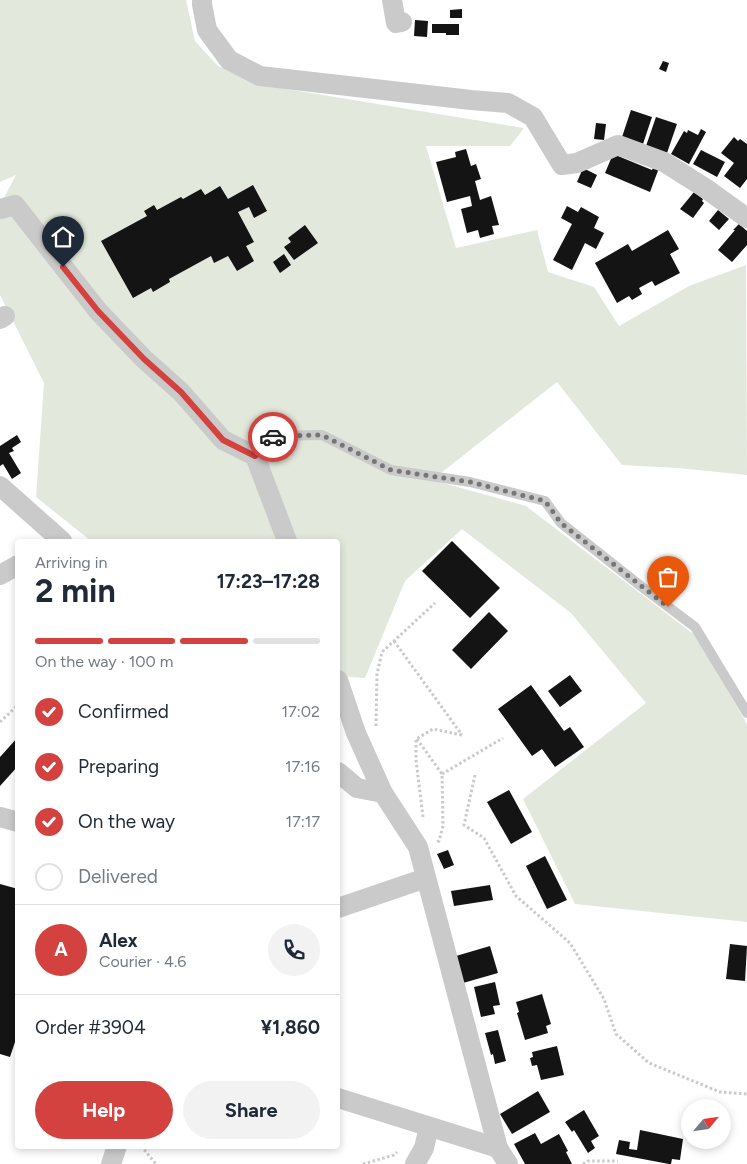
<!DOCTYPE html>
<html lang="en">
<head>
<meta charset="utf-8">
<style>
	body { margin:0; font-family:Figtree,sans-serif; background:#f2f2f3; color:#1f2937; height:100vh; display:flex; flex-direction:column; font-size:19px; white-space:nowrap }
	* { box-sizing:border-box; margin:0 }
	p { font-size:16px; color:#747a83 }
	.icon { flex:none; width:28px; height:28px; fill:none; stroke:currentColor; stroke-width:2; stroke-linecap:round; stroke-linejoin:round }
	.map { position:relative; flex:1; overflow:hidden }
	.panel { position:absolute; left:15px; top:539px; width:325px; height:610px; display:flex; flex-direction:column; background:#fff; border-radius:5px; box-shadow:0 2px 8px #0003 }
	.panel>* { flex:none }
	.needle { width:32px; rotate:61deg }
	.fabs { position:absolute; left:681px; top:1099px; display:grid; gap:10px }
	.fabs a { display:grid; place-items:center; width:50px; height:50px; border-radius:50%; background:#fff; box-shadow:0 2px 8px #0003; font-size:25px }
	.pin { position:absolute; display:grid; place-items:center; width:42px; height:42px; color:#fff; margin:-51px -21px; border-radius:50% 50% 50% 0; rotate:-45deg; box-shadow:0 0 5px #0007 }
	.pin .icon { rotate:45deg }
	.courier { position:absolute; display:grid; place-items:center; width:50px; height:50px; margin:-25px; border:4px solid #d3423f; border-radius:50%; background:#fff; color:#222; box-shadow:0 1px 6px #0007 }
	.headline em { font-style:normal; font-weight:700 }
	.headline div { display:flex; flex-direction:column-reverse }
	.headline { display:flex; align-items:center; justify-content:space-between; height:85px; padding:0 20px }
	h1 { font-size:32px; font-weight:700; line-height:38px }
	.bar { display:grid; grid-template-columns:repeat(4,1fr); gap:8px 5px; align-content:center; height:60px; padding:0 20px }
	.bar i { height:6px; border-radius:4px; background:#e0e1e3 }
	.bar .active { background:#d3423f }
	.bar p { grid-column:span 4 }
	.line { display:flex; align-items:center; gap:12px; padding:0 20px; border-top:1px solid #e0e1e3 }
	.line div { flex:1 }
	.round { display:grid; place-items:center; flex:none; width:52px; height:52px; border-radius:26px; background:#f2f2f3 }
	ol { padding:0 20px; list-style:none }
	li { display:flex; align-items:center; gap:15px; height:55px }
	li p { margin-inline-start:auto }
	li .icon { padding:5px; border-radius:50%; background:#d3423f; color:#fff; stroke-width:4 }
	li:last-child { color:#747a83 }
	li i { width:28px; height:28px; border:2px solid #e0e1e3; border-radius:50% }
	.primary-button { display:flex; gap:10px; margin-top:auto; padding:10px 20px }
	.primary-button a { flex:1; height:58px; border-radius:30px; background:#d3423f; color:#fff; font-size:20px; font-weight:700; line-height:58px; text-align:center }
	.primary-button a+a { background:#f2f2f3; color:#1f2937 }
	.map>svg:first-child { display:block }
</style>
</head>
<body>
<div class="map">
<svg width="747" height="1164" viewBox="0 0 747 1164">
	<rect width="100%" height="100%" fill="#fff"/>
	<polygon fill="#e2e9dc" points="0,0 186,0 195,41 218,66 268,86 524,128 510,146 426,146 456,248 537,230 548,272 594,287 619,326 689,286 746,265 747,475 678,468 622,465 557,382 432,480 526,506 696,636 747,724 747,922 575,904 523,799 646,703 571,613 462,529 405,581 365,678 338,676 338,541 91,541 36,497 44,383 0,295 0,205 16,175 0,182"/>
	<g fill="#141414">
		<polygon points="462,9 462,18 450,18 450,10"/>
		<polygon points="415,20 428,21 427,37 414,36"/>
		<polygon points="432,24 459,24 459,35 446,35 446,33 432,33"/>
		<polygon points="663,61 669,63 666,72 659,69"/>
		<polygon points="631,110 652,117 643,144 622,137"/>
		<polygon points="656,117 677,124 667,153 646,146"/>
		<polygon points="596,123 606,124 604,140 594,139"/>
		<polygon points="701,129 706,132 689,164 671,154 684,131 687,133 688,130 698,135"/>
		<polygon points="734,137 738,141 740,139 747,144 747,179 740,188 724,176 734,163 721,153"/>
		<polygon points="466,149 471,166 476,164 481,179 475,181 480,200 491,196 499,225 492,226 494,234 480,238 478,230 467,233 461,209 472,206 470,196 447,202 436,162 456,157 455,152"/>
		<polygon points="701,150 725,162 717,177 693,164"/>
		<polygon points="613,154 652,170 654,166 659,168 650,192 605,173"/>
		<polygon points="583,168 597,175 591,188 577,182"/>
		<polygon points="253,185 267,211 254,218 249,207 238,212 254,242 246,246 254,261 237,271 228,256 214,263 211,256 169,279 170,282 153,292 151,288 133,298 101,241 147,216 144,211 154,205 157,210 181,197 183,199 201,189 205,195 220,186 228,199"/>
		<polygon points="694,192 703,199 702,201 704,203 693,218 680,209"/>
		<polygon points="567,206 578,212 581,207 599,217 594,228 604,233 596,249 585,243 572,270 553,260 572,224 561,218"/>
		<polygon points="718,210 729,219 719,230 709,221"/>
		<polygon points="739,224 747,231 747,245 732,262 718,250 735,230 733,230"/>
		<polygon points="305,225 318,243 294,260 284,247 291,242 288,238"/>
		<polygon points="668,230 679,249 670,254 680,273 655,286 652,281 639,288 642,294 632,300 629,296 617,303 595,263 628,244 632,251"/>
		<polygon points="284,254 291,265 280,273 273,262"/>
		<polygon points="17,435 21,442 12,448 14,451 9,453 21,473 12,479 3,464 0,466 0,446"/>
		<polygon points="452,541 500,588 470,618 422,571"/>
		<polygon points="489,612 508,631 471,669 452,650"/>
		<polygon points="570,675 582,691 560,707 548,691"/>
		<polygon points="531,685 564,731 570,727 584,747 555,767 542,749 532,756 498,709"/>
		<polygon points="18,737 18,766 0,786 0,757"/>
		<polygon points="509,790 532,832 511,844 487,802"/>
		<polygon points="448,850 454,865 444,869 437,854"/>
		<polygon points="545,856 567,900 547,909 526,866"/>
		<polygon points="0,884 18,889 18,1033 10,1057 0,1054"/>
		<polygon points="490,885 493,900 454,906 451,891"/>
		<polygon points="730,944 747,946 745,981 726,979"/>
		<polygon points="490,946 498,973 463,983 456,956"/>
		<polygon points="495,982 500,1005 493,1006 495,1014 481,1017 474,987"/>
		<polygon points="542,994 551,1024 546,1026 548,1033 525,1040 517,1013 519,1012 516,1002"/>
		<polygon points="498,1030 506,1061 495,1064 493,1054 491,1055 485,1033"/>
		<polygon points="557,1046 564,1075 541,1080 537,1065 532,1066 530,1058 533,1057 532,1052"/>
		<polygon points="538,1091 550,1112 512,1134 500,1114"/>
		<polygon points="584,1110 599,1136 591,1141 595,1148 588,1153 574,1130 572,1132 565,1122"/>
		<polygon points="640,1130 683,1139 680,1160 672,1159 671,1164 669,1164 616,1154 619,1140 630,1142 629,1149 637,1150"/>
		<polygon points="535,1133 541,1144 559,1134 568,1151 566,1152 572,1164 525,1164 514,1144"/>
	</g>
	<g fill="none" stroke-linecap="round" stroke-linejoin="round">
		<g stroke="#cacaca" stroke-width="3" stroke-dasharray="2.5 2.5" stroke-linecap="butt">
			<polyline points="394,641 462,735"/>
			<polyline points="0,722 18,705"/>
			<polyline points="376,726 377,674 382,652 435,603"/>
			<polyline points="417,739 442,774 443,826 439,841 436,842"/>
			<polyline points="442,774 503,738"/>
			<polyline points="475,775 464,825 484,838 516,896 570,943 604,999 616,1034 649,1063 720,1092 747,1094"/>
			<polyline points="423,817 416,760 416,739 433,729 462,735"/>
			<polyline points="141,1146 156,1164"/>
			<polyline points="363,1164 394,1155 397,1152"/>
			<polyline points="583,1164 588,1161 618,1161"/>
		</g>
		<polyline stroke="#cacaca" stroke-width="10" points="255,456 275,436 322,435 391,470 470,482 545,501 561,523 642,587 695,627 747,713"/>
		<g stroke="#cacaca" stroke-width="20">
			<polyline points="202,0 202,4 207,30 229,60 260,76 471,100 508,103 533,117 562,165 577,163 618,145 664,162 705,188 747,218"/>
			<polyline points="392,0 396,23 402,22"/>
			<polyline points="0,209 15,205 98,311 144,359 181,392 223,440 255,456 287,541"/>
			<polyline points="0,319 5,316"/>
			<polyline points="0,486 62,541"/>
			<polyline points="0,575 18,565"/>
			<polyline points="338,680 356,733 383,793 418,847 498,1148 508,1164"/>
			<polyline points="338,772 357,788 383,793"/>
			<polyline points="0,817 18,822"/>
			<polyline points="338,908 426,878"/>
			<polyline points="338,1098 498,1148"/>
			<polyline points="111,1164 117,1146"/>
			<polyline points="415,1164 424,1148 429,1127"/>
		</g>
	</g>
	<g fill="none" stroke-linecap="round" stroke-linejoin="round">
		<polyline stroke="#767676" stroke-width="5" stroke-dasharray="0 9" points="273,437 275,436 322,435 391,470 470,482 545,501 561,523 668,607"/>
		<polyline stroke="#d3423f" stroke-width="6" points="63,267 98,311 144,359 181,392 223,440 255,456 273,437"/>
	</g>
</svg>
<div class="fabs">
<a><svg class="needle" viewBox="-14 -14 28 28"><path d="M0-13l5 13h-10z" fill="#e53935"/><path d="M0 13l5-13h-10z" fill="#747a83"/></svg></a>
</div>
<div class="pin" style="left:668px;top:607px;background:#ea580c"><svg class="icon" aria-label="bag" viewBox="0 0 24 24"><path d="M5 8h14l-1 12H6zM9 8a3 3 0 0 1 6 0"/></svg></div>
<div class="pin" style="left:63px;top:267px;background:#1f2937"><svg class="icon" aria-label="home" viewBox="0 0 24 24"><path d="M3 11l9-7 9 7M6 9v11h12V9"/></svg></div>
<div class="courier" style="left:273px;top:437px"><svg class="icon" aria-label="car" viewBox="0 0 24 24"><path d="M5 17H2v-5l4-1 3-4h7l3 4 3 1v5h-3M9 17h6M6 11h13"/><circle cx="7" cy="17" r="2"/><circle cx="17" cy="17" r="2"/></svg></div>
<section class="panel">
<div class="headline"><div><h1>2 min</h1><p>Arriving in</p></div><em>17:23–17:28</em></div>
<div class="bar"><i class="active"></i><i class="active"></i><i class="active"></i><i></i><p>On the way · 100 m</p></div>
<ol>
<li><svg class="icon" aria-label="check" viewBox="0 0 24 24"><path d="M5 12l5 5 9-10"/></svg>Confirmed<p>17:02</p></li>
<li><svg class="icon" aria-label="check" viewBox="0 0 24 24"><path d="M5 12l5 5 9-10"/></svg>Preparing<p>17:16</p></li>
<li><svg class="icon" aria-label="check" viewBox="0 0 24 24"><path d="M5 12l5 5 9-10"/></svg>On the way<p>17:17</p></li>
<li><i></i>Delivered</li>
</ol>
<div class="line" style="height:90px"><b class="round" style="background:#d3423f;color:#fff">A</b><div><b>Alex</b><p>Courier · 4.6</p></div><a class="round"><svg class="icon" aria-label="phone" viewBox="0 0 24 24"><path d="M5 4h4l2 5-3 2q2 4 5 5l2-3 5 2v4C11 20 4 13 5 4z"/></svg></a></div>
<div class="line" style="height:65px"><div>Order #3904</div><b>¥1,860</b></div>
<div class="primary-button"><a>Help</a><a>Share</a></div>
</section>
</div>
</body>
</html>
